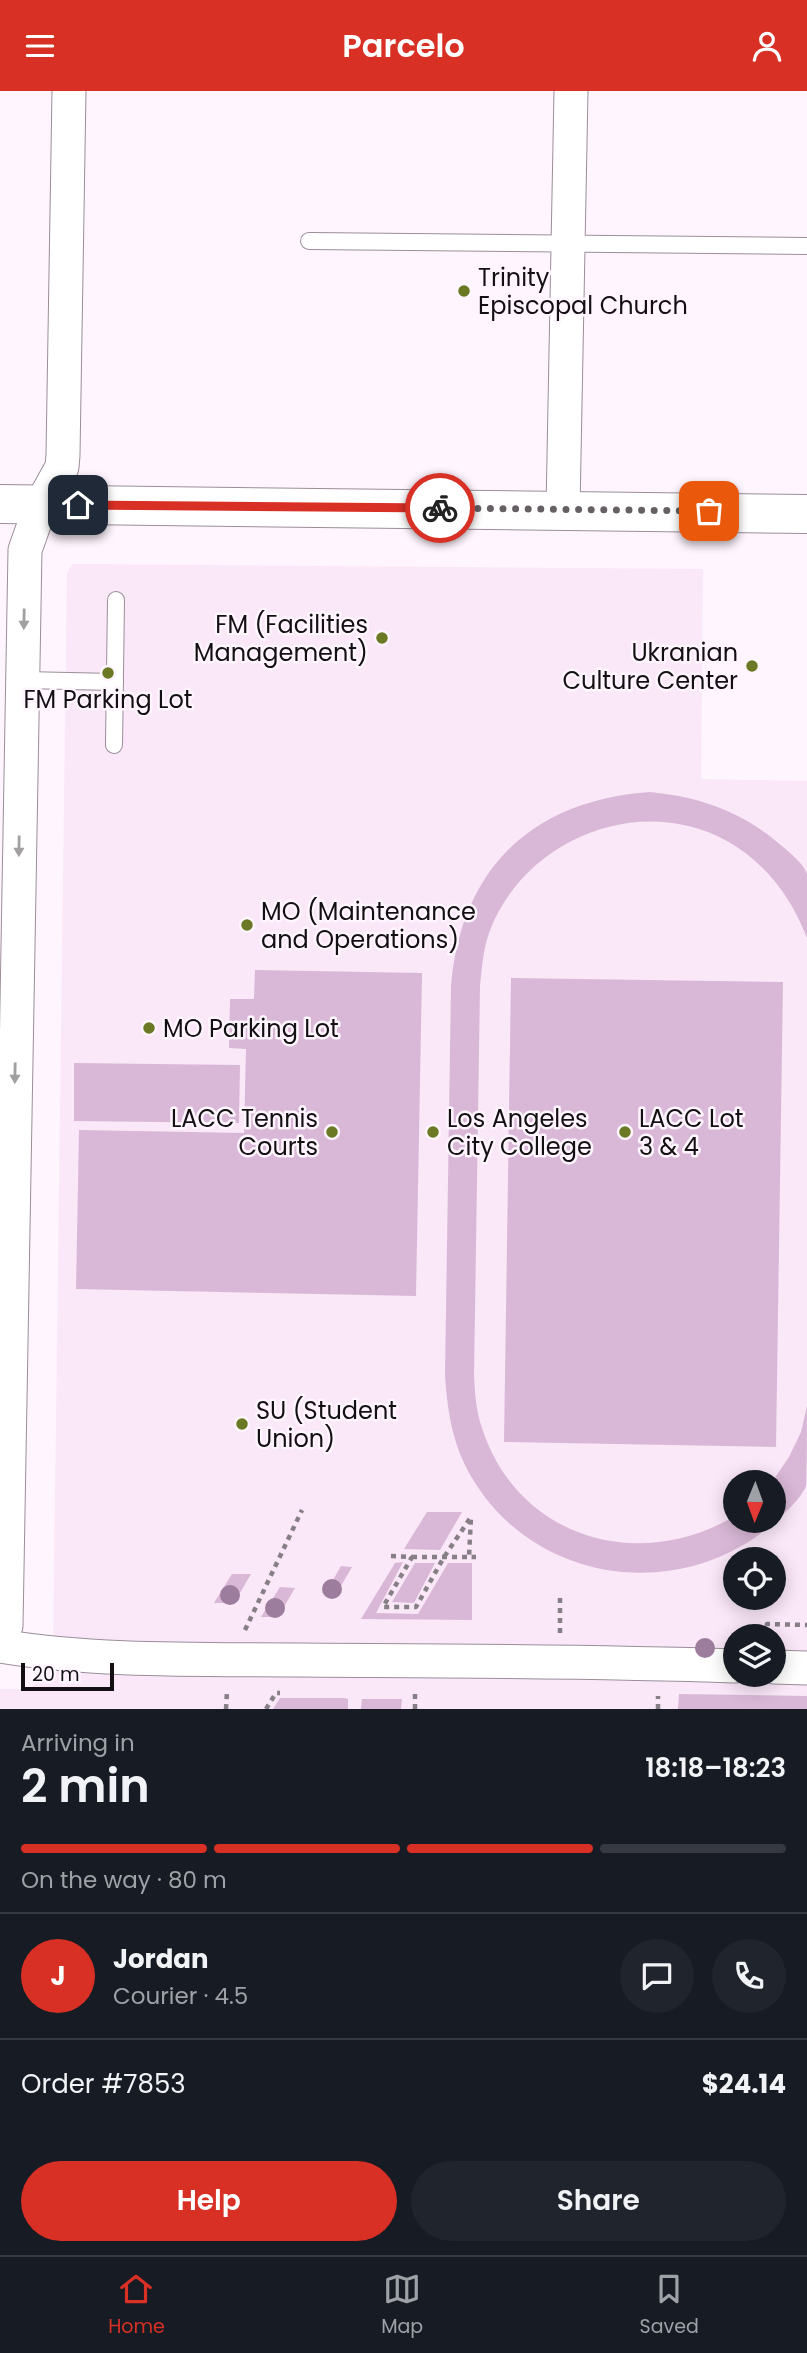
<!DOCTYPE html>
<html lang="en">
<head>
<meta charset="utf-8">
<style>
	body { margin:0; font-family:Poppins,sans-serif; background:#20242c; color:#f1f3f6; height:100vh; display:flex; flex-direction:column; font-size:26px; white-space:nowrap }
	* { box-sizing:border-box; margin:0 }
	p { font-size:23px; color:#9ea1a6 }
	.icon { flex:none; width:38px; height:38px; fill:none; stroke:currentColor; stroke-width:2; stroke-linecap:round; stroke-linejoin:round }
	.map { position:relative; height:1618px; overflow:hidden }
	.panel { display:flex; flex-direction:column; background:#171b24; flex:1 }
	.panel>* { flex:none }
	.needle { width:46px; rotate:181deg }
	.tools { position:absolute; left:723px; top:1379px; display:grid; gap:14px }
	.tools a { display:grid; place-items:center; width:63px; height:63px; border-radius:50%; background:#171b24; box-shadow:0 4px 18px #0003; font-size:35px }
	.scale { position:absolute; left:21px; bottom:18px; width:93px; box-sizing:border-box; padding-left:7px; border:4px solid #130f12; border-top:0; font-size:19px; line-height:24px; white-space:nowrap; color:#130f12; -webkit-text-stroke:5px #fff5fe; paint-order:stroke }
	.pin { position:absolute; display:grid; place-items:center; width:60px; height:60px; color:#fff; margin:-30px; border-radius:14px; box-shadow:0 4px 10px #0006 }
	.courier { position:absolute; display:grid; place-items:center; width:70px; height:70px; margin:-35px; border:5px solid #d93025; border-radius:50%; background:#fff; color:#222; box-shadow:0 2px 9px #0007 }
	.headline em { font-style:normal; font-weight:600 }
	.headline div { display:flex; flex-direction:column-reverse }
	.headline { display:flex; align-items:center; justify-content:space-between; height:119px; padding:0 21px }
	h1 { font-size:46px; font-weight:600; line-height:52px }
	.bar { display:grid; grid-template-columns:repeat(4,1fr); gap:10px 7px; align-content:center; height:84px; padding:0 21px }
	.bar i { height:9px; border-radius:5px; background:#363941 }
	.bar .on { background:#d93025 }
	.bar p { grid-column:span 4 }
	.line { display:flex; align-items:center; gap:18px; padding:0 21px; border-top:2px solid #363941 }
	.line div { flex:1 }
	.round { display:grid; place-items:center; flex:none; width:74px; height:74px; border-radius:37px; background:#20242c }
	.cta { display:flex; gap:14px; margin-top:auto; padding:14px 21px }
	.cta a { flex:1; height:80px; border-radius:42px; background:#d93025; color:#fff; font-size:28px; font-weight:600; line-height:80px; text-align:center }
	.cta a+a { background:#20242c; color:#f1f3f6 }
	header { display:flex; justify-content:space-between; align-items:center; height:91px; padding:0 21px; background:#d93025; color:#fff; font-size:32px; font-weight:600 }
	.menu { display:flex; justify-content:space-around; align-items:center; height:98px; border-top:2px solid #363941; background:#171b24; font-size:19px; color:#9ea1a6 }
	.menu a { display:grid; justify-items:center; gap:4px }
	.menu .on { color:#d93025 }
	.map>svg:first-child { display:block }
</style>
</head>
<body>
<header><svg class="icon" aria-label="menu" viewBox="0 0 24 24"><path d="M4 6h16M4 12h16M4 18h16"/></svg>Parcelo<svg class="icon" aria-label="person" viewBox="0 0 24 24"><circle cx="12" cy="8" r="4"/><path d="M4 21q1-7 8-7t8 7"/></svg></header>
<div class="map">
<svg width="807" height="1618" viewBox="0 0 807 1618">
	<rect width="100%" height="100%" fill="#fff5fe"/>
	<path fill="#fae7f8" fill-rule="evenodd" d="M73,473L703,478L701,688L807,690V1618H0V1598H29L48,1581L53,1563L67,482ZM735,1391H774V1430H735ZM735,1468H774V1507H735ZM735,1545H774V1584H735Z"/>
	<g fill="#d9b8d7">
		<path d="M650,701C701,706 743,721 782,755C789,761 804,773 807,783C807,790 807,836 807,847C791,806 766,772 727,750C638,701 523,749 489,842C483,859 482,877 480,895L474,1285C475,1302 476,1320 482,1337C518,1448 639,1482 735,1425V1430H774L772,1391L789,1366L801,1341L807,1315C807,1330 807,1385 806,1395C799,1413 762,1443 745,1453C646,1512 515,1478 464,1372C451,1344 447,1315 445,1284L451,895C461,777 533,709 650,701Z"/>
		<polygon points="255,879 422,882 416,1205 76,1198 79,1039 244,1042 246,958 229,957 230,908 254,908"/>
		<polygon points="511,887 783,891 776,1356 504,1351"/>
		<polygon points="74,972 240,974 239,1032 74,1030"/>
		<polygon points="427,1421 462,1421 440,1459 404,1458"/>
		<polygon points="403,1471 376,1522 418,1523 448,1472 472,1472 472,1529 361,1528 395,1472"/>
		<polygon points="415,1472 435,1472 414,1512 392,1511"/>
		<polygon points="341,1475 352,1476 335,1505 325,1503"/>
		<polygon points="232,1483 251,1483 234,1512 214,1512"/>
		<polygon points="280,1496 295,1497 278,1526 261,1526"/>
		<polygon points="679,1603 807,1605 807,1618 678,1618"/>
		<polygon points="280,1607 344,1607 348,1608 348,1618 273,1618"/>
		<polygon points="362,1608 402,1608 401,1618 361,1618"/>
	</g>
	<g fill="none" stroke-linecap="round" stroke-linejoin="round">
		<g stroke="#9a8e99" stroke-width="18">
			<g id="lane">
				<polyline points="309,150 807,155"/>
				<polyline points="23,589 115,591"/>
				<polyline points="114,654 116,509"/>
			</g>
		</g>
		<g stroke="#9a8e99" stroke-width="35">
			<g id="street">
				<polyline points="563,418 571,0"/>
				<polyline points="0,1543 6,1535 25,459 41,414 62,376 63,364 69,0"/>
				<path d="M0,1555C99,1571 201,1568 301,1569C446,1570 590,1570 735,1575"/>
				<polyline points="774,1576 807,1577"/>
			</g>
		</g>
		<g stroke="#9a8e99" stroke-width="40">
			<polyline id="secondary" points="0,413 807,423"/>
		</g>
		<g stroke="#867f85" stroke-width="4.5" stroke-dasharray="5 5" stroke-linecap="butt">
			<polyline points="391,1465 412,1466 383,1516 416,1516 444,1466 471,1426 469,1466 476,1466"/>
			<polyline points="412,1466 469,1466"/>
			<polyline points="245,1539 302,1419"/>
			<polyline points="560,1542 560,1504"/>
			<polyline points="766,1545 767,1533 807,1534"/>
			<polyline points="226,1618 227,1600"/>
			<polyline points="266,1618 276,1602 280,1602"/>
			<polyline points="415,1618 415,1599"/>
			<polyline points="658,1618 658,1605"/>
		</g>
		<use href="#lane" stroke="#fff" stroke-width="16"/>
		<use href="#street" stroke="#fff" stroke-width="33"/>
		<use href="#secondary" stroke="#fff" stroke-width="38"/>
	</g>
	<g fill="#9d7d9d">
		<circle cx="332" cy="1498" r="10"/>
		<circle cx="230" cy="1504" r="10"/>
		<circle cx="275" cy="1517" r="10"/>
		<circle cx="705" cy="1557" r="10"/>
	</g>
	<defs><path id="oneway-solid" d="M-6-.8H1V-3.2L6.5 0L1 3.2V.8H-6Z" transform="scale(1.75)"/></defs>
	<g fill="#a19fa0">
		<use href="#oneway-solid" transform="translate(24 528) rotate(91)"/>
		<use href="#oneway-solid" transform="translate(19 755) rotate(91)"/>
		<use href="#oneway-solid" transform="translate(15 982) rotate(91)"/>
	</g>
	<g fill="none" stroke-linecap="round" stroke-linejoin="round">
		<polyline stroke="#666065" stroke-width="7" stroke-dasharray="0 12.6" points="440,417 709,420"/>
		<polyline stroke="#d93025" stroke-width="9" points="78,414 440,417"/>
	</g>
	<g fill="#6b7925" stroke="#fff5fe" stroke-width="2.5">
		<circle cx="464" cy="200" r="7"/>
		<circle cx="382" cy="547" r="7"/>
		<circle cx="752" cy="575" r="7"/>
		<circle cx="108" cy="582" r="7"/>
		<circle cx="247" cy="834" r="7"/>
		<circle cx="149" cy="937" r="7"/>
		<circle cx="332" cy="1041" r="7"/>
		<circle cx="433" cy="1041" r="7"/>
		<circle cx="625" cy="1041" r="7"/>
		<circle cx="242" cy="1333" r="7"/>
	</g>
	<g text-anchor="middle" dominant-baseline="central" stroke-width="5" stroke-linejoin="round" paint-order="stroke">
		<g font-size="24" fill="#130f12" stroke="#fff5fe" text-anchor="start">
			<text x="478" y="186">Trinity<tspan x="478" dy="28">Episcopal Church</tspan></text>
			<text x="368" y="533" text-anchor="end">FM (Facilities<tspan x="368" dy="28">Management)</tspan></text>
			<text x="738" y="561" text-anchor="end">Ukranian<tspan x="738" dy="28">Culture Center</tspan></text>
			<text x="108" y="608" text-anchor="middle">FM Parking Lot</text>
			<text x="261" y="820">MO (Maintenance<tspan x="261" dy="28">and Operations)</tspan></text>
			<text x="163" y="937">MO Parking Lot</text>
			<text x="318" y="1027" text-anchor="end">LACC Tennis<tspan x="318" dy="28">Courts</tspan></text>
			<text x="447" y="1027">Los Angeles<tspan x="447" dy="28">City College</tspan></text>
			<text x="639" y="1027">LACC Lot<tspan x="639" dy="28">3 &amp; 4</tspan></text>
			<text x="256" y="1319">SU (Student<tspan x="256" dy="28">Union)</tspan></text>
		</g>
	</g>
</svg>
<div class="tools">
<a><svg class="needle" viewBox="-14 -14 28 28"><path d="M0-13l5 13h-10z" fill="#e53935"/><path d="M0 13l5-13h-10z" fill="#9ea1a6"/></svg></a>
<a><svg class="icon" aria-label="locate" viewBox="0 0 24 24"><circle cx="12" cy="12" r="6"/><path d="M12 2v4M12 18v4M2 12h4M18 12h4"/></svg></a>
<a><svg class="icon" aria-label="layers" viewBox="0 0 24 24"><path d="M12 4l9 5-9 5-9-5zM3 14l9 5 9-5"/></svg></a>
</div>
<div class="scale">20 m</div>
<div class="pin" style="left:709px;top:420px;background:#ea580c"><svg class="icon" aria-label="bag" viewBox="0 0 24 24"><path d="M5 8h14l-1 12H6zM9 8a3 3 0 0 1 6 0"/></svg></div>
<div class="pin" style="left:78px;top:414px;background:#1f2937"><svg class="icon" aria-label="home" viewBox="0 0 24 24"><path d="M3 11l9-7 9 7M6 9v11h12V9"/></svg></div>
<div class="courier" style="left:440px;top:417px"><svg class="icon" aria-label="bike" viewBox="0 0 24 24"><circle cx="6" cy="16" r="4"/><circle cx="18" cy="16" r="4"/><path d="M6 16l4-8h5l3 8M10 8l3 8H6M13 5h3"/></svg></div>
</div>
<section class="panel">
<div class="headline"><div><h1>2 min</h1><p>Arriving in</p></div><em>18:18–18:23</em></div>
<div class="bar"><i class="on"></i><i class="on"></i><i class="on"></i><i></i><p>On the way · 80 m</p></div>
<div class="line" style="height:126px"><b class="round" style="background:#d93025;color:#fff">J</b><div><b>Jordan</b><p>Courier · 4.5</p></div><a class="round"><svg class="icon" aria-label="chat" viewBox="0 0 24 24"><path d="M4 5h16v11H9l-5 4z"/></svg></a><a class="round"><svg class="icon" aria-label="phone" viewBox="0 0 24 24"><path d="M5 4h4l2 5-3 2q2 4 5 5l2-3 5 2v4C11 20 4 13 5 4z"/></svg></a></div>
<div class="line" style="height:91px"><div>Order #7853</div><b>$24.14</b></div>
<div class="cta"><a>Help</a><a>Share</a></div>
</section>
<nav class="menu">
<a class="on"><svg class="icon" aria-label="home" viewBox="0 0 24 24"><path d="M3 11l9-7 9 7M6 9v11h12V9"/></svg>Home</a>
<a><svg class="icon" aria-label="map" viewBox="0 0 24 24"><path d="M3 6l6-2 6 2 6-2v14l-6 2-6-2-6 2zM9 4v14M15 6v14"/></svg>Map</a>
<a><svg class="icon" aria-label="saved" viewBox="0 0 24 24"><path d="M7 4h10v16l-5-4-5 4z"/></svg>Saved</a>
</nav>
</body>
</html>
